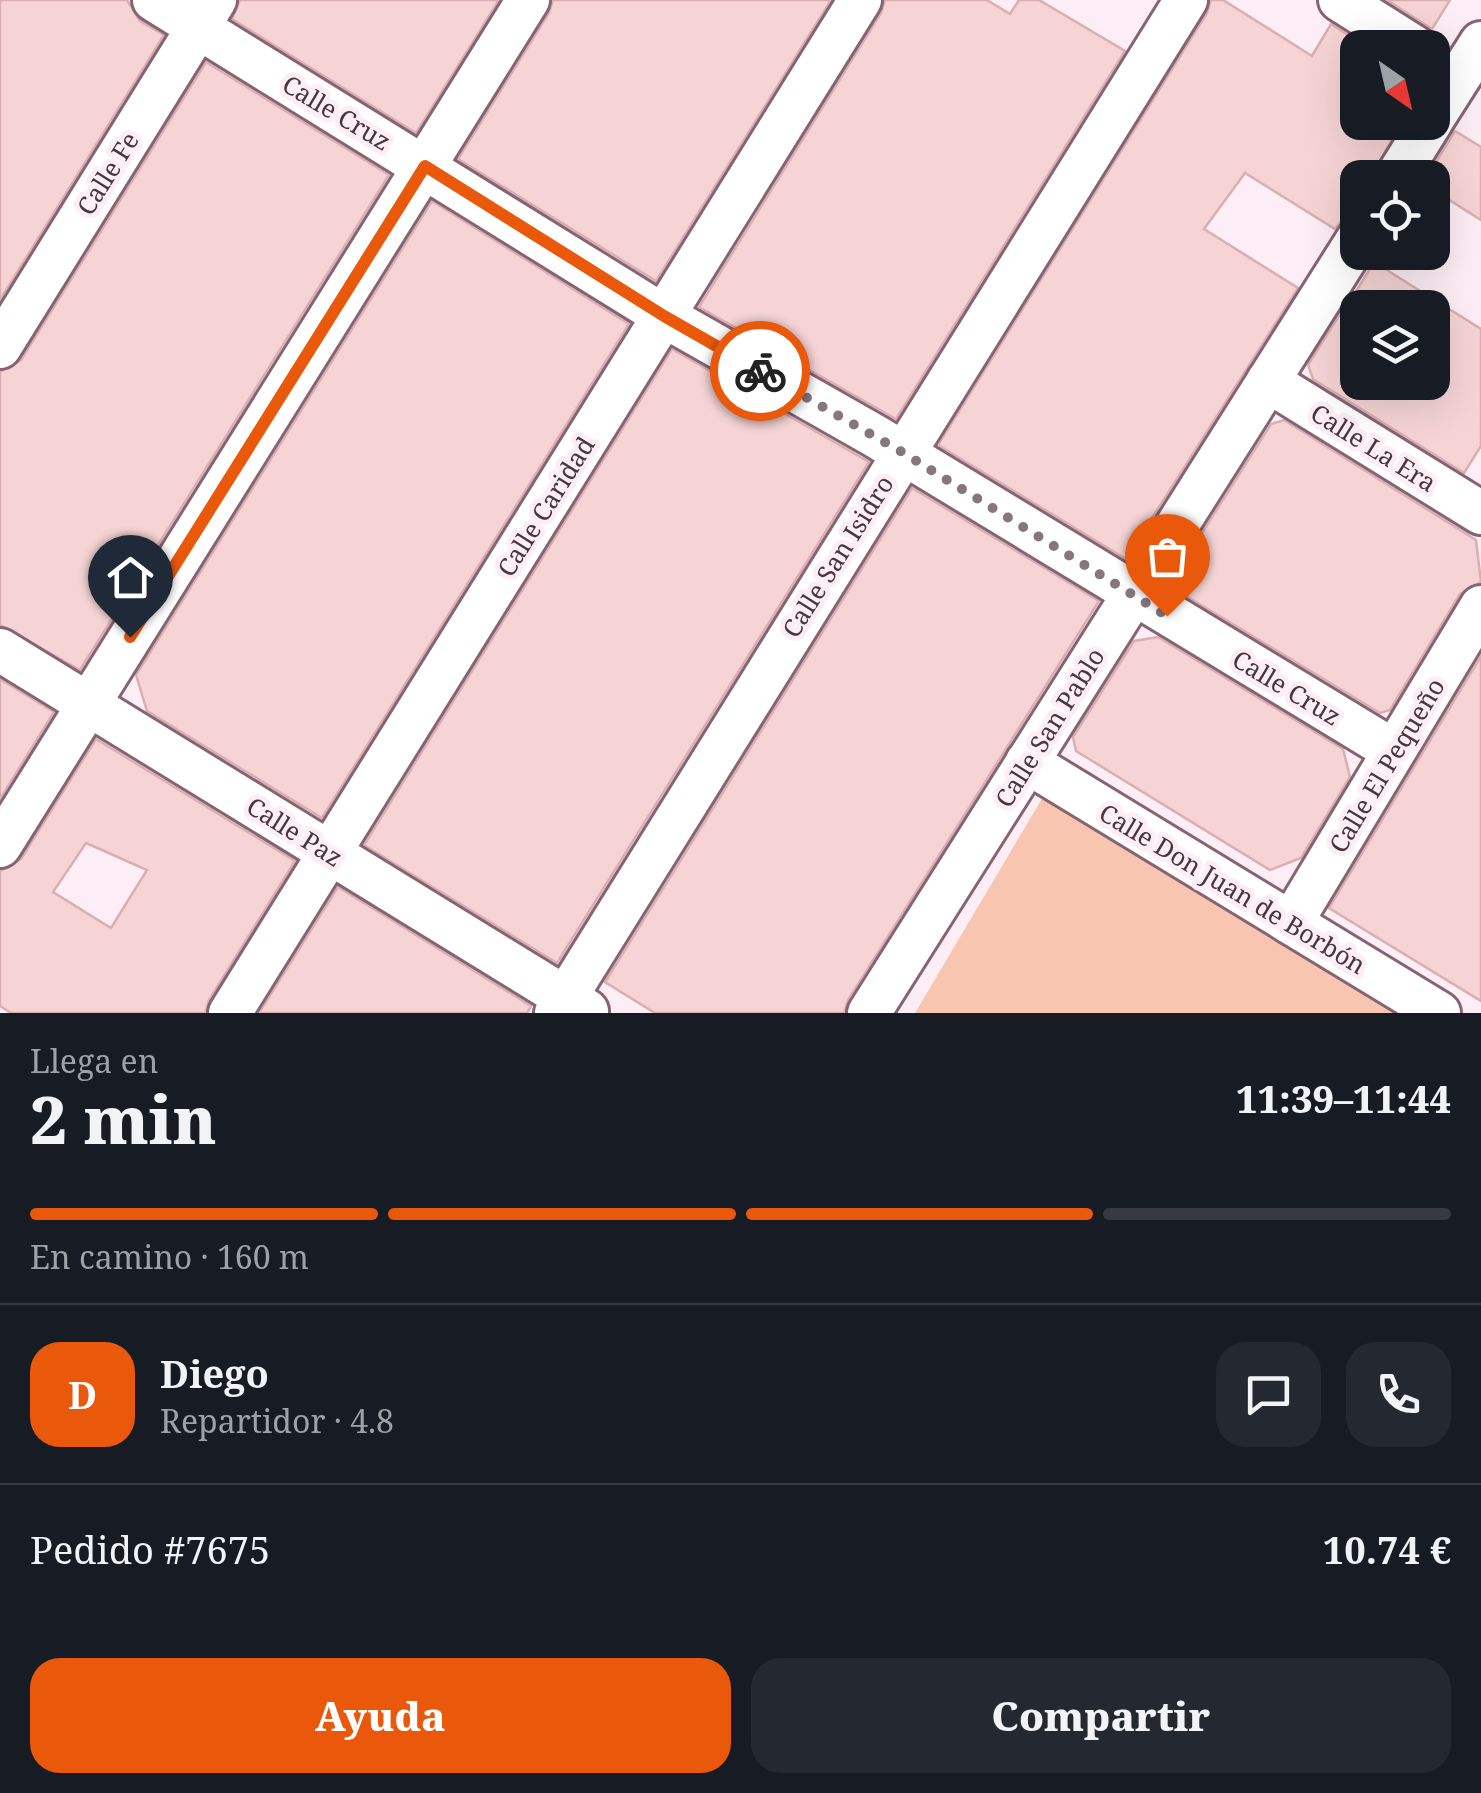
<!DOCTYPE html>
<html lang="es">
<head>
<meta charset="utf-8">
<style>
	body { margin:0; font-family:"Noto Serif",serif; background:#242831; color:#f1f3f6; height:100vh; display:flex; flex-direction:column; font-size:38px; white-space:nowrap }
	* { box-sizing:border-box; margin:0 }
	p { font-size:32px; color:#9ea1a6 }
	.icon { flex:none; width:55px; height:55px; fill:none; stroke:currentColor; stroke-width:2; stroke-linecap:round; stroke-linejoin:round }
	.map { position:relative; height:1013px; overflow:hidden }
	.details { display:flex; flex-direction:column; background:#171b24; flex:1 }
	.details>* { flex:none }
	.needle { width:65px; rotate:146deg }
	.buttons { position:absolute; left:1340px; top:30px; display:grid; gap:20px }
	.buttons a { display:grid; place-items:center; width:110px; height:110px; border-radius:20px; background:#171b24; box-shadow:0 10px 40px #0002; font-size:50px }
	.pin { position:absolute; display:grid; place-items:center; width:85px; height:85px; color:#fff; margin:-102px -42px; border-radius:50% 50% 50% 0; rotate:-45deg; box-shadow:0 0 10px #0007 }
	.pin .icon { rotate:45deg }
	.courier { position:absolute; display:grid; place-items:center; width:100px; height:100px; margin:-50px; border:8px solid #ea580c; border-radius:50%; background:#fff; color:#222; box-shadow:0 2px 12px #0007 }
	.overview em { font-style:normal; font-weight:800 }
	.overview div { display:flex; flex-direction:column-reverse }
	.overview { display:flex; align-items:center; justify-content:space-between; height:170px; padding:0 30px }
	h1 { font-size:65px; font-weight:800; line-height:75px }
	.bar { display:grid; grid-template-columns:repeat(4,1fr); gap:15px 10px; align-content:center; height:120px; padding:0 30px }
	.bar i { height:12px; border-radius:8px; background:#363941 }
	.bar .selected { background:#ea580c }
	.bar p { grid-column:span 4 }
	.line { display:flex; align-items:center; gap:25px; padding:0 30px; border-top:2px solid #363941 }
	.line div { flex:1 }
	.round { display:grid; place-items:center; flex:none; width:105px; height:105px; border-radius:30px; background:#242831 }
	.primary-button { display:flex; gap:20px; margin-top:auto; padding:20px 30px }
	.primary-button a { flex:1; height:115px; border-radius:30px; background:#ea580c; color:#fff; font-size:40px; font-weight:800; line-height:115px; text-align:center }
	.primary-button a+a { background:#242831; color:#f1f3f6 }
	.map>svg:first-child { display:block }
</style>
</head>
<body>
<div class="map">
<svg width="1481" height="1013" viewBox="0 0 1481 1013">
	<rect width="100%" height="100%" fill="#fdedf4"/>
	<polygon fill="#f8c5b1" points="1046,792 1406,1013 915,1013"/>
	<g fill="#f6d4d5" stroke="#daafb1" stroke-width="2.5" fill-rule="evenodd">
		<polygon points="0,0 127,0 140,21 164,35 0,300"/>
		<polygon points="240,0 499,0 416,133 232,19"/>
		<polygon points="553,0 831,0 656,281 458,159 549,13"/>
		<polygon points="885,0 987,0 1010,14 1019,0 1039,0 1125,51 896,419 699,307 881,13"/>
		<polygon points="1211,0 1223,0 1312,56 1331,24 1368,48 1358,48 1358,122 1401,122 1371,178 1358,178 1358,198 1335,229 1245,173 1204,229 1298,288 1126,559 938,445 1207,13"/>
		<polygon points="1387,0 1450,0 1432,29"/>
		<polygon points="206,62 389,175 80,670 0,625 0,372 21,360"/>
		<polygon points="1455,131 1481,147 1481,220 1432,189 1432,178 1426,178"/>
		<polygon points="432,201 629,324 322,818 147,711 136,675"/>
		<polygon points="1374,262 1481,329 1481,446 1464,473 1313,379 1308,365 1340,314 1358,325 1358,382 1432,382 1432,308 1346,308"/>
		<polygon points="672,349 869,462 557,963 364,845"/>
		<polygon points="1284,420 1476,540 1481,582 1460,594 1390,710 1380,713 1173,588 1171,582 1271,424"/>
		<polygon points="912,488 1099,601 848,1000 844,1013 655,1013 605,982"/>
		<polygon points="1158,637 1343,749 1350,777 1301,858 1270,870 1076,751 1073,737 1134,641"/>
		<polygon points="1481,656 1481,1001 1329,908"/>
		<polygon points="0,679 54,712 0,799"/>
		<path d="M96,739L295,861L209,1000L205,1013H11L0,1006V871L21,859ZM86,843L147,870L111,928L53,892Z"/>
		<polygon points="338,887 531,1006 527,1013 259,1013"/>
	</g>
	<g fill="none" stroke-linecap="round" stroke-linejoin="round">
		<g stroke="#876474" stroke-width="48">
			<g id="minor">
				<polyline points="154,0 664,316 875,436 1394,751"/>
				<polyline points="1340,0 1416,48"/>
				<polyline points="1432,120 1481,43"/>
				<polyline points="1396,178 1431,122"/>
				<polyline points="0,347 215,0"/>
				<polyline points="1268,381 1481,513"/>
				<polyline points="0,650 587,1011"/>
				<polyline points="1027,762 1439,1013"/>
				<polyline points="0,846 528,0"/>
				<polyline points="1291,923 1481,607"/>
				<polyline points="230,1013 860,0"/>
				<polyline points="556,1013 1186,0"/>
				<polyline points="869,1013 1358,239"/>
			</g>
		</g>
		<use href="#minor" stroke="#fff" stroke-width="42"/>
	</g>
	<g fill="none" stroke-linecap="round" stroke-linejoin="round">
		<polyline stroke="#86777e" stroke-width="10" stroke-dasharray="0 18" points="760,371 902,452 1167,616"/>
		<polyline stroke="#ea580c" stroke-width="12" points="130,637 425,166 664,316 760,371"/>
	</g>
	<g text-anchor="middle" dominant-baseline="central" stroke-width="10" stroke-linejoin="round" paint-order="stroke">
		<g font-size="25" fill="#46373e" stroke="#fdedf4">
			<text transform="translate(337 112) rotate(31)">Calle Cruz</text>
			<text transform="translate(107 173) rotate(-58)">Calle Fe</text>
			<text transform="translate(1374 447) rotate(32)">Calle La Era</text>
			<text transform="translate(545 506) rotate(-58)">Calle Caridad</text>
			<text transform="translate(837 556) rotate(-58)">Calle San Isidro</text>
			<text transform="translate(1287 687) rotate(31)">Calle Cruz</text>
			<text transform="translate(1049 727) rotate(-58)">Calle San Pablo</text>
			<text transform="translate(1386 765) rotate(-59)">Calle El Pequeño</text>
			<text transform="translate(295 831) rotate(32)">Calle Paz</text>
			<text transform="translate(1233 888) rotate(31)">Calle Don Juan de Borbón</text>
		</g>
	</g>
</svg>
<div class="buttons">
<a><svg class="needle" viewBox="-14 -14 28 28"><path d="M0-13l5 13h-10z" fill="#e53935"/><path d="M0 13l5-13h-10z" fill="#9ea1a6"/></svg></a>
<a><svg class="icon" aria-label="locate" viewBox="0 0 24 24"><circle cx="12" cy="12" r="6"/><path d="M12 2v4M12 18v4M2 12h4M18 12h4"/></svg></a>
<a><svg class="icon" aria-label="layers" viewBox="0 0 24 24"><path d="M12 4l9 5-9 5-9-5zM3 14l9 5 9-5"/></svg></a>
</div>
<div class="pin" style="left:1167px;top:616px;background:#ea580c"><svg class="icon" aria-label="bag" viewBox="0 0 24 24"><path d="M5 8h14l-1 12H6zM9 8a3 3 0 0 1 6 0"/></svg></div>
<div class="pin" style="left:130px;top:637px;background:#1f2937"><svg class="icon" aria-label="home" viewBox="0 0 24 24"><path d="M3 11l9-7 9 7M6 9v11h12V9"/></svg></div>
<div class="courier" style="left:760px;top:371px"><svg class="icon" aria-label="bike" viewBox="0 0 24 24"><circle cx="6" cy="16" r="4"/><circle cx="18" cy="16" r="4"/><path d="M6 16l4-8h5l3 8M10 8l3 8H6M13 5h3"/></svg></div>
</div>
<section class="details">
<div class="overview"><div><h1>2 min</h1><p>Llega en</p></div><em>11:39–11:44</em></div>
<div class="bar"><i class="selected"></i><i class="selected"></i><i class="selected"></i><i></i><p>En camino · 160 m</p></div>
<div class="line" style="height:180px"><b class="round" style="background:#ea580c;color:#fff">D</b><div><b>Diego</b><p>Repartidor · 4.8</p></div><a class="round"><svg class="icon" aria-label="chat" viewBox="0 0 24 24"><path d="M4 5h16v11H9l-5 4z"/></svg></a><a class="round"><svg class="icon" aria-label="phone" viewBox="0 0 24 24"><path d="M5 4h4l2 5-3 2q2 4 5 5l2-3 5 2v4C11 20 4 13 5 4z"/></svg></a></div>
<div class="line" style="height:130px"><div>Pedido #7675</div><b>10.74 €</b></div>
<div class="primary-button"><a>Ayuda</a><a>Compartir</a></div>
</section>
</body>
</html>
